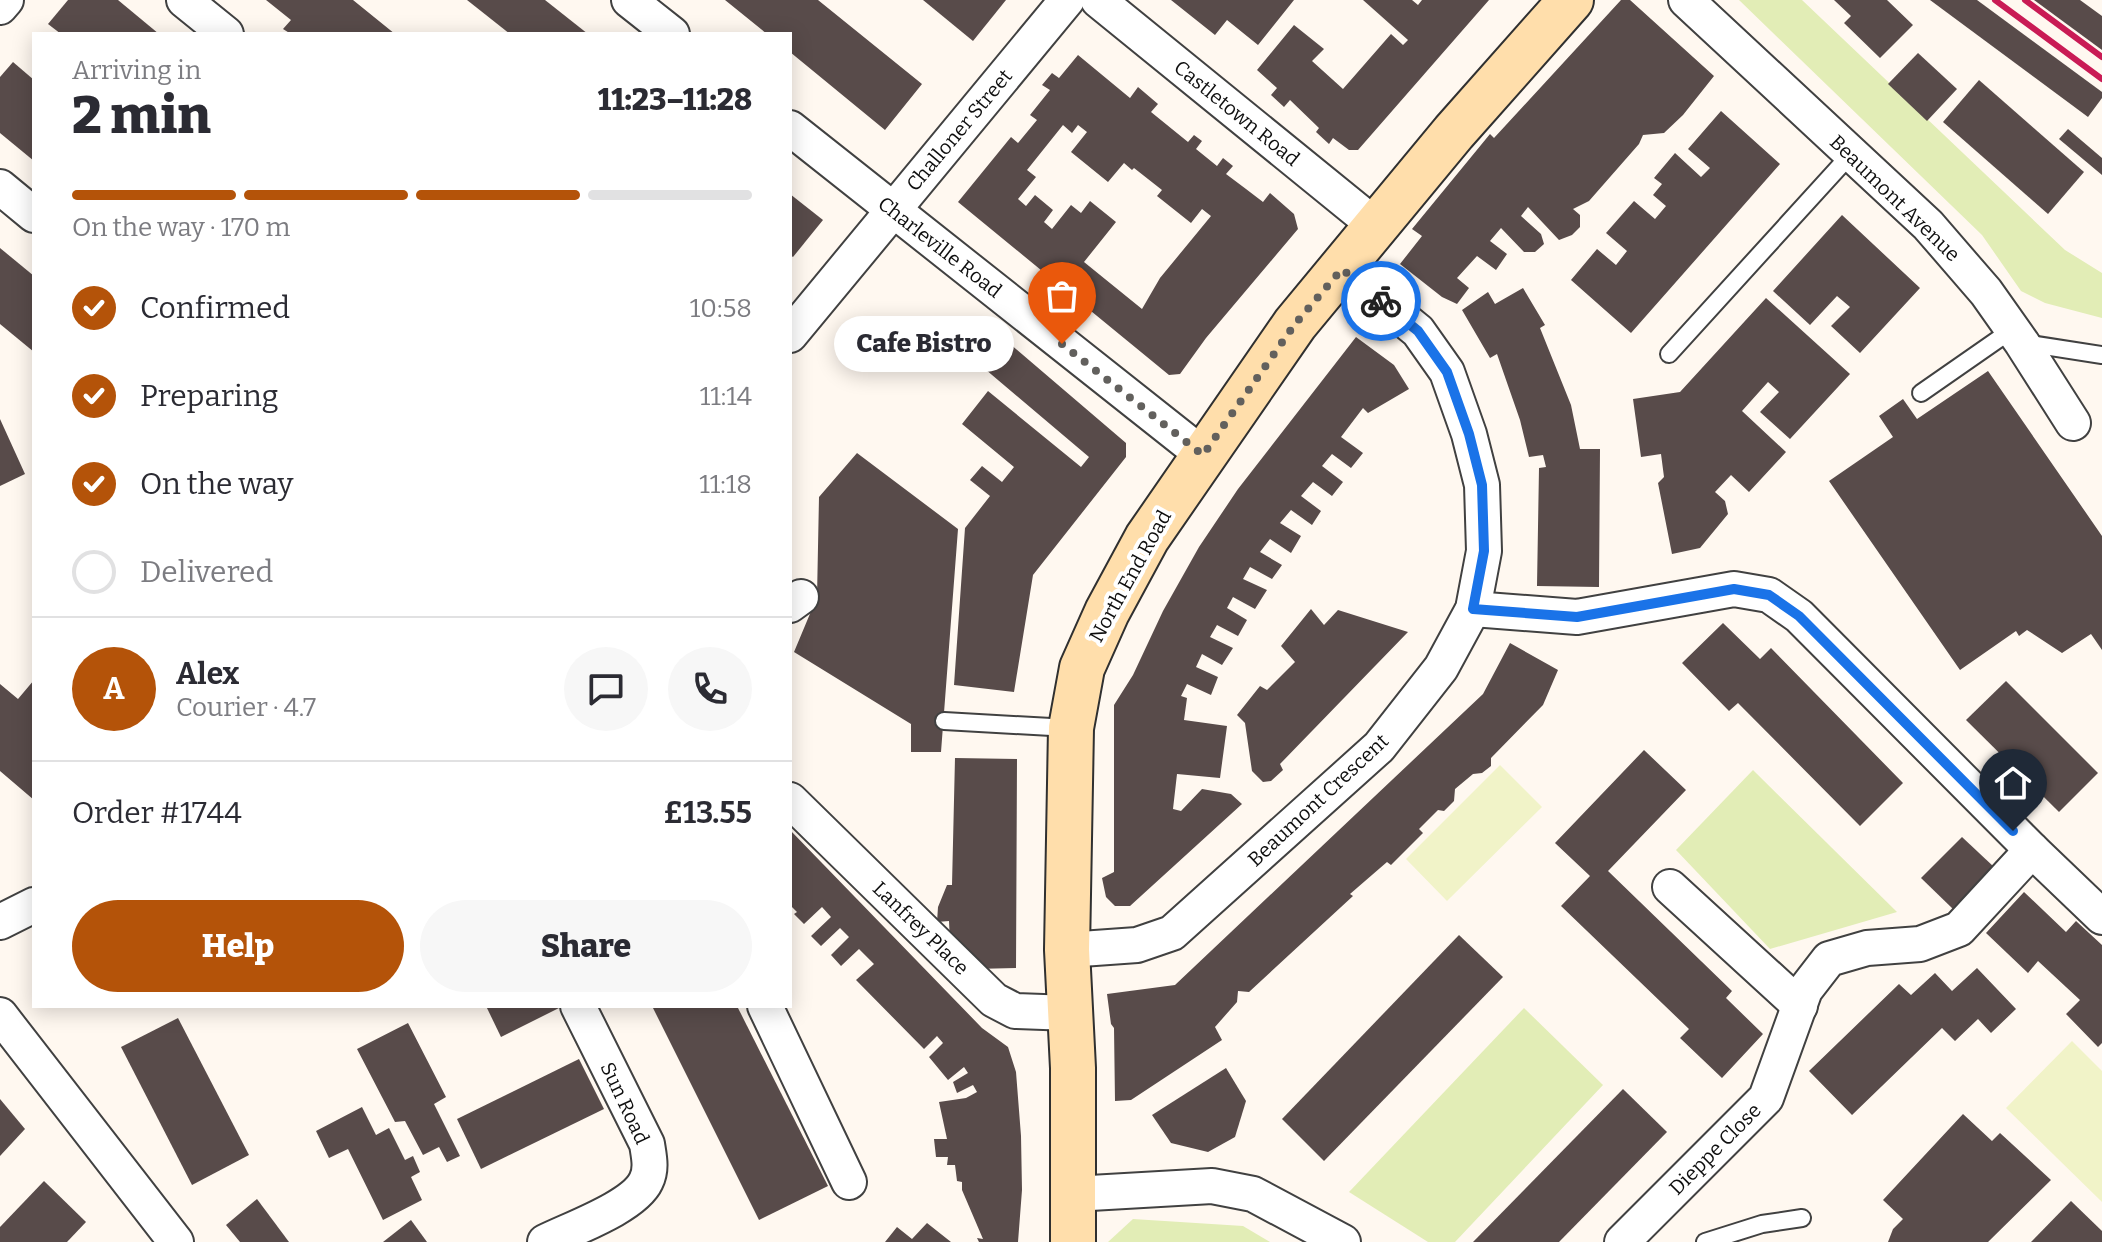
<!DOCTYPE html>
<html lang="en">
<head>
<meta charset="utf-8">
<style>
	body { margin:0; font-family:Bitter,serif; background:#f7f7f7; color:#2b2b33; height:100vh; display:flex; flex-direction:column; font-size:30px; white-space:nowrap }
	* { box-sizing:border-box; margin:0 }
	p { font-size:26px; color:#7c7c81 }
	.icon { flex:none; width:44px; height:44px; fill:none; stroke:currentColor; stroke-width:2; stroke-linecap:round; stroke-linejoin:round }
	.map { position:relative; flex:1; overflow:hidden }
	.details { position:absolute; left:32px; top:32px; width:760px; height:976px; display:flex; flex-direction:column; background:#fff; border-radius:0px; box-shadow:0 4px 20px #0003 }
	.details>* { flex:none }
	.pin { position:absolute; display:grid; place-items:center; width:68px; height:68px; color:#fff; margin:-82px -34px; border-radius:50% 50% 50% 0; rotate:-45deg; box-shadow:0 0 8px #0007 }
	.pin .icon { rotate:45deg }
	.courier { position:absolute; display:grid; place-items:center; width:80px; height:80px; margin:-40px; border:6px solid #1a73e8; border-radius:50%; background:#fff; color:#222; box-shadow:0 2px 10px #0007 }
	.bubble { position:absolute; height:56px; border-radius:28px; background:#fff; box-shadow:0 4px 20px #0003; font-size:26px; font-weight:800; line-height:56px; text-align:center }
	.headline em { font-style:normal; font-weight:800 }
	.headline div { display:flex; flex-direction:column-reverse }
	.headline { display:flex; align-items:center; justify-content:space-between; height:136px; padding:0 40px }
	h1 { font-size:52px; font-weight:800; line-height:60px }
	.bar { display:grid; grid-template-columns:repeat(4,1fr); gap:12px 8px; align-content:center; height:96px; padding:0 40px }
	.bar i { height:10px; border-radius:6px; background:#e1e1e2 }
	.bar .active { background:#b45309 }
	.bar p { grid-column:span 4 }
	.line { display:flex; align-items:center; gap:20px; padding:0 40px; border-top:2px solid #e1e1e2 }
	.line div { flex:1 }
	.round { display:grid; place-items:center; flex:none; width:84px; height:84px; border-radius:42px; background:#f7f7f7 }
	ol { padding:0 40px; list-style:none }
	li { display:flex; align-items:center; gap:24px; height:88px }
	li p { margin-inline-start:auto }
	li .icon { padding:8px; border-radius:50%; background:#b45309; color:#fff; stroke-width:4 }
	li:last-child { color:#7c7c81 }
	li i { width:44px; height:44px; border:4px solid #e1e1e2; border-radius:50% }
	.action { display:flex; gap:16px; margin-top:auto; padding:16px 40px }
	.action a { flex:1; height:92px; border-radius:48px; background:#b45309; color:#fff; font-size:32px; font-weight:800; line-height:92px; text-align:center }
	.action a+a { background:#f7f7f7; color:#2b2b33 }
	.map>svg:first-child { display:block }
</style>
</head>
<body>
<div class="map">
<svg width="2102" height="1242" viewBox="0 0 2102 1242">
	<rect width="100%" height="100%" fill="#fff8f0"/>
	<g fill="#e2edb6">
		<polygon points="1739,0 1802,0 2065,250 2102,273 2102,318 2045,303 2021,291 1982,235"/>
		<polygon points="1753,770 1897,912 1770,949 1676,850"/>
		<polygon points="1524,1008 1603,1085 1455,1242 1428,1242 1349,1192"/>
		<polygon points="1133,1219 1243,1226 1270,1242 1108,1242"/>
	</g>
	<g fill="#f1f3c8">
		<polygon points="1500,765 1542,807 1447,901 1406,859"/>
		<polygon points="2072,1041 2102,1071 2102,1202 2006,1108"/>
	</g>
	<g fill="#584b4a" fill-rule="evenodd">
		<polygon points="68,0 118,0 159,34 61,34 48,24"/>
		<polygon points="266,0 353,0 395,34 291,34 283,29 291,20"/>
		<polygon points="467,0 545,0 588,34 510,34"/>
		<polygon points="725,0 818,0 922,84 885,130 790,52 790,34 767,34"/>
		<polygon points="923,0 1006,0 973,41"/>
		<polygon points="1171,0 1294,0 1258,45 1227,20 1215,35"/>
		<polygon points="1363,0 1412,0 1418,5 1422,0 1489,0 1358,150 1349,150 1333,138 1329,144 1316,132 1319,128 1290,100 1284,107 1271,95 1277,88 1257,70 1294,25 1324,49 1312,61 1343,89 1391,34 1403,45 1408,40"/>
		<polygon points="1621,0 1630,0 1714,76 1683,115 1664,133 1643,135 1639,144 1589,201 1573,209 1580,215 1580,227 1572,235 1559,240 1528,207 1521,216 1541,234 1544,244 1535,252 1524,252 1501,228 1490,241 1507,254 1496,270 1477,256 1457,278 1469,288 1457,304 1442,297 1400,264 1422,236 1412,229 1490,134 1494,138"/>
		<polygon points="1834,0 1887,0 1913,25 1880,58 1844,23 1851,16"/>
		<polygon points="1930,0 1977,0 2102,92 2102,98 2088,117"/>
		<polygon points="2034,0 2080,0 2102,16 2102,50"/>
		<polygon points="1918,53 1957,89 1927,121 1888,84"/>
		<path d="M1078,55L1130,98L1138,87L1158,104L1151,112L1188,142L1194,135L1202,141L1196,149L1217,166L1223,158L1233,166L1226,174L1246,189L1263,202L1270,193L1294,214L1298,229L1206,338L1180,374L1169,375L958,202L1011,137L1018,143L1037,120L1030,115L1050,90L1042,85L1052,73L1059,78ZM1063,125L1072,133L1078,125L1087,132L1071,152L1108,182L1124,163L1132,170L1134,168L1162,190L1157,196L1191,223L1202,209L1211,216L1160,278L1142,309L1084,262L1116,222L1090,201L1081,213L1071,205L1052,229L1044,222L1053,210L1035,195L1026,206L1018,199L1036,177L1027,170Z"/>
		<polygon points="13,62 34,80 34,161 0,133 0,77"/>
		<polygon points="1979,80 2084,172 2048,214 1943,122"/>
		<polygon points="1721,111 1780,164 1631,333 1571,280 1597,249 1616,265 1627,251 1606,233 1634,201 1655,219 1666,206 1653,195 1662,184 1654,178 1675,153 1701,177 1710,168 1688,149"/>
		<polygon points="2068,129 2102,158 2102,175 2059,139"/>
		<polygon points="790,194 823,220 793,257 790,255"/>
		<polygon points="1842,215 1920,288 1860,353 1831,326 1850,307 1837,296 1810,325 1773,291"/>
		<polygon points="0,248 34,276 34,352 0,324"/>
		<polygon points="1523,288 1545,325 1540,328 1571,405 1580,449 1600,449 1599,587 1537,586 1539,468 1546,467 1543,455 1529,457 1520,420 1497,354 1490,358 1462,310 1488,292 1495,304"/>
		<polygon points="1766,298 1850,374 1790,439 1760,412 1779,392 1768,382 1742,411 1786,452 1749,492 1731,475 1715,492 1725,501 1728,514 1700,548 1672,554 1658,483 1664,477 1661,454 1641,457 1633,399 1680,392"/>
		<polygon points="995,331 1126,443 1126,457 1033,575 1014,692 954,685 965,528 990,496 970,480 982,466 1002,482 1014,467 962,424 988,391 1081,467 1089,457 972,358"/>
		<polygon points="1356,337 1394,365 1409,389 1368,413 1363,408 1341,437 1363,453 1351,468 1332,454 1322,466 1343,482 1332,496 1313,482 1301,496 1321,511 1312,525 1291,510 1280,523 1301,536 1291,553 1270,539 1260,552 1282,565 1272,579 1250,567 1243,579 1267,590 1255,609 1233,597 1227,608 1247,620 1238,636 1217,625 1210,637 1233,648 1222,665 1202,654 1196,667 1218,677 1211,695 1187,684 1181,696 1187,698 1184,720 1227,726 1220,778 1177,774 1173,809 1181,811 1202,789 1231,794 1242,804 1130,906 1115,906 1106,897 1102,878 1114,872 1114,705 1133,675 1163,611 1199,547 1238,489"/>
		<polygon points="1988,371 2102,536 2102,650 2091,634 2062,653 2027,630 2019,636 2016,631 1960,670 1829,481 1893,437 1879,416 1903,399 1917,419"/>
		<polygon points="0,419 25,474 0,486"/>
		<polygon points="857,453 958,529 941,752 911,752 911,724 794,652 817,597 819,497"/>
		<polygon points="1311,609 1324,625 1338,610 1408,632 1280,764 1283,770 1271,781 1263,782 1252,771 1245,723 1237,715 1260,686 1267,690 1295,662 1281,646"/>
		<polygon points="1723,623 1760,659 1771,648 1903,783 1860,826 1738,703 1729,711 1682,663"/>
		<polygon points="1510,643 1558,670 1543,705 1491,758 1491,766 1482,773 1473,774 1455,789 1454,801 1444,811 1438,810 1419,829 1423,833 1391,865 1387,862 1350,894 1353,896 1249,992 1238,991 1237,1002 1215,1027 1222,1040 1131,1100 1115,1101 1114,1028 1111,1024 1107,994 1175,985 1483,694"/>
		<polygon points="34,680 34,800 0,771 0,684 18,699"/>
		<polygon points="2006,681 2098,773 2059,812 1966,720"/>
		<polygon points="1644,750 1686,790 1608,871 1732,991 1726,998 1763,1034 1722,1078 1680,1038 1689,1029 1561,906 1590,876 1555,843"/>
		<polygon points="955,758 1017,759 1016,968 974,969 950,943 949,921 937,922 938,907 947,885 952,885"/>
		<polygon points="790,830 982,1028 1008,1047 1016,1072 1021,1136 1022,1190 1018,1242 979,1242 977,1238 983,1239 962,1190 962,1182 957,1181 955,1165 947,1165 948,1157 936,1157 934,1139 947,1139 939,1102 966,1098 977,1092 973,1085 957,1093 953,1082 968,1073 964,1067 948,1080 929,1057 943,1043 937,1036 924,1049 856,980 874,964 859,949 841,966 831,955 849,937 840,928 821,946 811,936 831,917 822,907 804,924 794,914 797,912 790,905"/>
		<polygon points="1962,837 1994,867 1953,909 1921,878"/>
		<polygon points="2024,892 2066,932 2076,921 2102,945 2102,1043 2098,1047 2066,1014 2080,1000 2038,961 2028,973 1986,933"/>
		<polygon points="1459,935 1503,977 1324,1161 1282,1119"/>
		<polygon points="1977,968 2016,1009 1991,1033 1978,1019 1955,1041 1942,1028 1852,1115 1809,1071 1899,984 1911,995 1935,973 1952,991"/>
		<polygon points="486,1006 563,1006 501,1037"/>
		<polygon points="652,1006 737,1006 828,1186 759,1220"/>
		<polygon points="178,1018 249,1155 192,1185 121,1047"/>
		<polygon points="408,1023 446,1097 434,1104 460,1156 447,1162 439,1147 423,1155 405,1121 395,1122 357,1049"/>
		<polygon points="579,1059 604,1109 481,1169 457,1119"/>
		<polygon points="1226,1068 1246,1101 1235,1137 1208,1152 1171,1143 1152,1115"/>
		<polygon points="1623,1089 1667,1132 1559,1242 1473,1242"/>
		<polygon points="0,1099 25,1129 0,1156"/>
		<polygon points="362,1107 376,1135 389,1128 405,1160 413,1156 420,1172 411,1177 422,1200 383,1220 348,1149 329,1158 316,1131"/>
		<polygon points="1963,1114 1992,1141 2000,1133 2051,1180 1988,1242 1888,1242 1893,1229 1903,1219 1883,1200"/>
		<polygon points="44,1181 86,1222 67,1242 0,1242 0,1227"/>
		<polygon points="257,1199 289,1242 240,1242 226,1225"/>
		<polygon points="2071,1201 2102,1231 2102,1242 2031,1242"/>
		<polygon points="411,1220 427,1242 383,1242"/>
		<polygon points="927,1223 951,1242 885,1242 897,1227 912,1239"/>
	</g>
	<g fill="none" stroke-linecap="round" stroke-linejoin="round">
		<g stroke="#414141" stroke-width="20">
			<g id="lane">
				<polyline points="2024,343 2102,355"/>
				<polyline points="1669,354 1851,154"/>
				<polyline points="1921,393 2013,329"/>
				<polyline points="944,721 1069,728"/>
				<polyline points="1705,1242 1762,1224 1802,1218"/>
			</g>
		</g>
		<g stroke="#414141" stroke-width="38">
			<g id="street">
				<polyline points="184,0 226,34"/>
				<polyline points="629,0 672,34"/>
				<polyline points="1098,0 1376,226"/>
				<polyline points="1686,0 1928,225 1986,292 2022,343 2073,423"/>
				<polyline points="0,7 6,0"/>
				<polyline points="790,128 1203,455"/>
				<polyline points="0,187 34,215"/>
				<polyline points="790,335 1067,0"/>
				<polyline points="790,605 801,597"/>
				<polyline points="1473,609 1577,617 1734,589 1769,595 1799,616 2032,850 2102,917"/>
				<polyline points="790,800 994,1000 1015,1011 1071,1013"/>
				<polyline points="1670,887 1800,1006"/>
				<polyline points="0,922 34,905"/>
				<polyline points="1067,950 1137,945 1172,933 1379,747 1441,668 1473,609 1484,551 1482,485 1469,434 1447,372 1418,331 1342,269"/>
				<polyline points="765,1006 849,1182"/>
				<polyline points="0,1015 176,1242"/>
				<polyline points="1073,1194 1212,1186 1253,1194 1343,1242"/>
				<path d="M545,1242C571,1229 634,1207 646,1181C652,1169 649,1157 647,1144L578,1006"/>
				<polyline points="1622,1242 1766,1098 1805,990 1829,959 1867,948 1920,944 1959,929 2032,850"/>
			</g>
		</g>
		<g stroke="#303030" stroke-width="48">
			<polyline id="secondary" points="1073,1242 1073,1068 1067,950 1071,728 1082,668 1107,612 1147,538 1295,324 1454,132 1571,0"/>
		</g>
		<use href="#lane" stroke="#fff" stroke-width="16"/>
		<use href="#street" stroke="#fff" stroke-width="34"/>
		<use href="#secondary" stroke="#ffdeab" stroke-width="44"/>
		<g stroke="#c91b55" stroke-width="6">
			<polyline points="1995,0 2102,79"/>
			<polyline points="2025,0 2102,57"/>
		</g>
	</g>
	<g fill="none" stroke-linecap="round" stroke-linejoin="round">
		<polyline stroke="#62605d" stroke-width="8" stroke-dasharray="0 14.4" points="1062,344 1203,455 1295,324 1342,269 1381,301"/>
		<polyline stroke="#1a73e8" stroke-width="10" points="1381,301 1418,331 1447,372 1469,434 1482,485 1484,551 1473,609 1577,617 1734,589 1769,595 1799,616 2013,831"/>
	</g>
	<g text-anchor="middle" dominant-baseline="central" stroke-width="8" stroke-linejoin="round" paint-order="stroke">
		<g font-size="20" fill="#0e0e0e" stroke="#fff">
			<text transform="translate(1237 113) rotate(39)">Castletown Road</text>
			<text transform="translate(959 130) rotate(-50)">Challoner Street</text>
			<text transform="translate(1895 198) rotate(44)">Beaumont Avenue</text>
			<text transform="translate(940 247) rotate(38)">Charleville Road</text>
			<text transform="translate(1130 576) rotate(-61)">North End Road</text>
			<text transform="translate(1318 800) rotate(-43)">Beaumont Crescent</text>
			<text transform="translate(921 928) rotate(44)">Lanfrey Place</text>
			<text transform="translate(625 1103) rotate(65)">Sun Road</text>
			<text transform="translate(1715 1149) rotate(-45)">Dieppe Close</text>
		</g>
	</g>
</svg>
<div class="pin" style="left:1062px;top:344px;background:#ea580c"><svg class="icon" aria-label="bag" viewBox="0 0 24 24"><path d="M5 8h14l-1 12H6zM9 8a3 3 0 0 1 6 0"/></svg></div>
<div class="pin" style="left:2013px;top:831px;background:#1f2937"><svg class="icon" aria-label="home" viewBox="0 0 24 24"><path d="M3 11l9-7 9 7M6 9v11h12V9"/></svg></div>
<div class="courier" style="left:1381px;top:301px"><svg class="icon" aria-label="bike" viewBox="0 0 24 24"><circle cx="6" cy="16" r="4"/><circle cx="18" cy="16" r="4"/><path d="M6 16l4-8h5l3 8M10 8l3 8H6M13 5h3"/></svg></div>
<div class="bubble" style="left:834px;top:316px;width:180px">Cafe Bistro</div>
<section class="details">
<div class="headline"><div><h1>2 min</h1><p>Arriving in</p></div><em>11:23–11:28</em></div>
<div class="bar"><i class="active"></i><i class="active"></i><i class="active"></i><i></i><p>On the way · 170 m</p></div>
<ol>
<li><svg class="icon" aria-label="check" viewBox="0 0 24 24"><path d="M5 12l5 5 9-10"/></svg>Confirmed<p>10:58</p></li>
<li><svg class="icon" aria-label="check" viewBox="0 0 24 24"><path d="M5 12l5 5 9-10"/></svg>Preparing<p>11:14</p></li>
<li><svg class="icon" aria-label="check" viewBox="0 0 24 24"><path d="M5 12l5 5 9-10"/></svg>On the way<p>11:18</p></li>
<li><i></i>Delivered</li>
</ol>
<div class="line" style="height:144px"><b class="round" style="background:#b45309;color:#fff">A</b><div><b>Alex</b><p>Courier · 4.7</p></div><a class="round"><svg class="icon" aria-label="chat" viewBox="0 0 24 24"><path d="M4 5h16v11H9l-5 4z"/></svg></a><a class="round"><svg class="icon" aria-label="phone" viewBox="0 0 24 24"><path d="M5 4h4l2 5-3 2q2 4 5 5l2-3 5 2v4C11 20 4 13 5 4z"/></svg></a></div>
<div class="line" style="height:104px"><div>Order #1744</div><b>£13.55</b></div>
<div class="action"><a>Help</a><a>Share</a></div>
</section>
</div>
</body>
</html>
